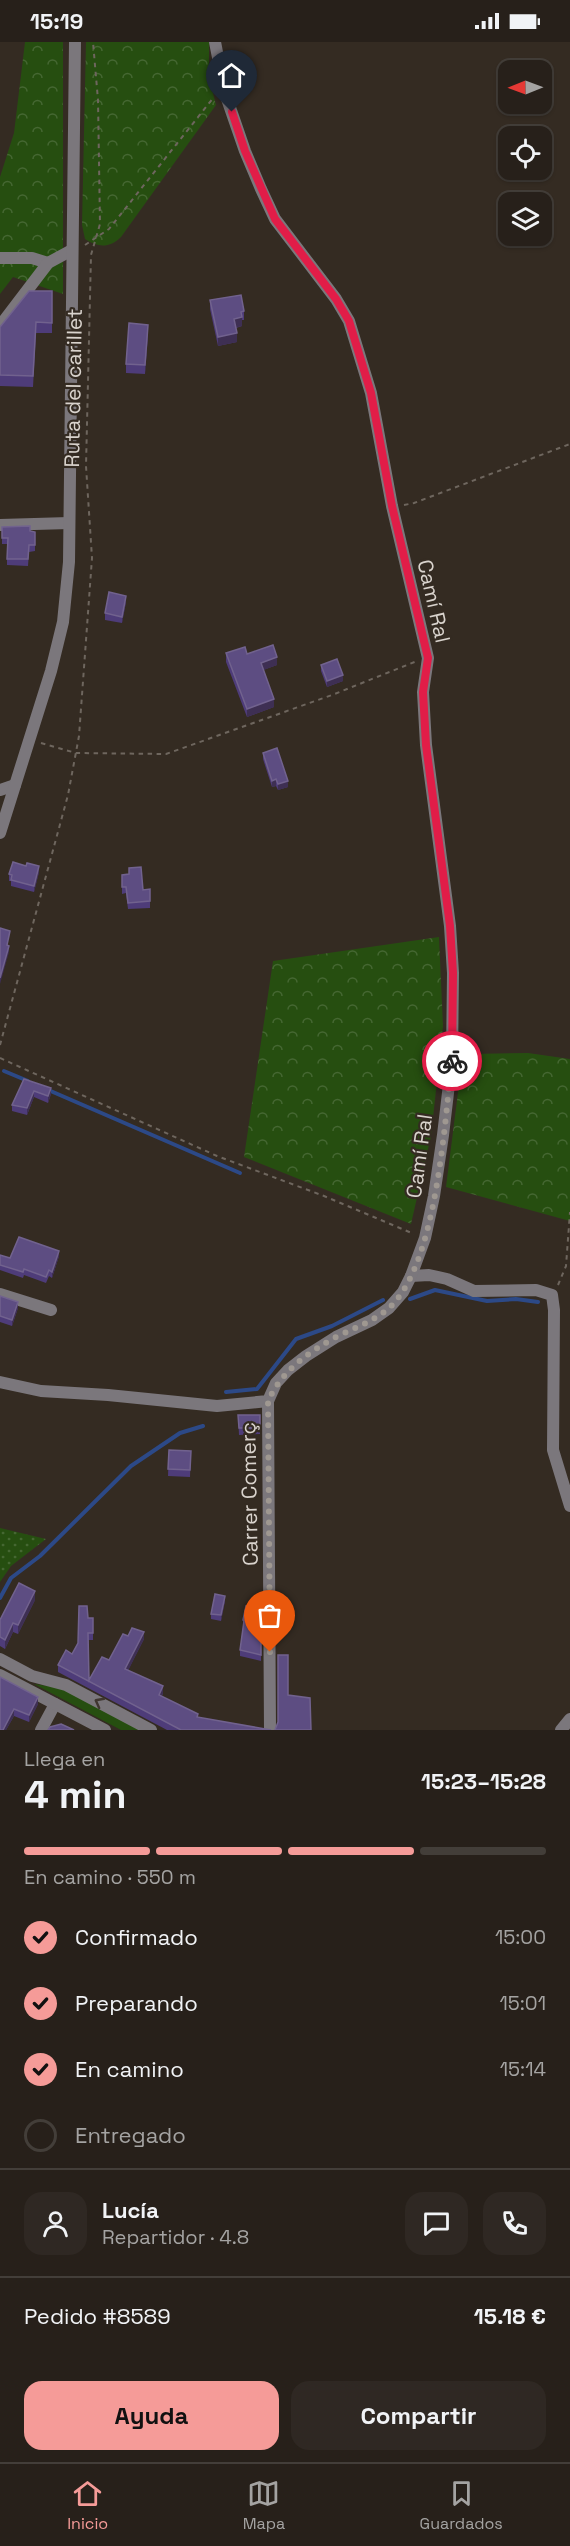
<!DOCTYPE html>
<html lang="es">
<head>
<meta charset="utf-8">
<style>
	body { margin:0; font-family:"Space Grotesk",sans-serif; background:#2f2823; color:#f1f3f6; height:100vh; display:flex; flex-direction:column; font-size:22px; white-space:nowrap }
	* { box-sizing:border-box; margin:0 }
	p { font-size:20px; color:#a4a3a2 }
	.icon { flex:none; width:33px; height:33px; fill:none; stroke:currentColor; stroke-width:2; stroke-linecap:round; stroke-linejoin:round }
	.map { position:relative; height:1688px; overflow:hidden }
	.side { display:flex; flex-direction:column; background:#27201a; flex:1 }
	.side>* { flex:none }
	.needle { width:39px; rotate:269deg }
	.controls { position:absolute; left:498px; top:18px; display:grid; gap:12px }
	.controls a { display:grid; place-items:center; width:54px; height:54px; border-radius:12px; background:#27201a; box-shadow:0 2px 4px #0004,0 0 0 2px #433e39; font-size:30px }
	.pin { position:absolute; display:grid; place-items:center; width:51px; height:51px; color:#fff; margin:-62px -26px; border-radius:50% 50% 50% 0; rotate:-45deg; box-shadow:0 0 6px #0007 }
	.pin .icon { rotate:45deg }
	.courier { position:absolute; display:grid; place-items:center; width:60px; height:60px; margin:-30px; border:4px solid #e11d48; border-radius:50%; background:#fff; color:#222; box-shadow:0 2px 8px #0007 }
	.head em { font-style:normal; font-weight:800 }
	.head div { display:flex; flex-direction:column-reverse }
	.head { display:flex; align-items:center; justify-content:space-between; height:102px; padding:0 24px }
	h1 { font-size:39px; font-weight:800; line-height:45px }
	.bar { display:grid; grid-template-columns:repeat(4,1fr); gap:9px 6px; align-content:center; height:72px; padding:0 24px }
	.bar i { height:8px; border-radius:4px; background:#433e39 }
	.bar .active { background:#f59b98 }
	.bar p { grid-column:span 4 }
	.line { display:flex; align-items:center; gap:15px; padding:0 24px; border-top:2px solid #433e39 }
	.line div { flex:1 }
	.round { display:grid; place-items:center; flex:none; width:63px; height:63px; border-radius:18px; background:#2f2823 }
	ol { padding:0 24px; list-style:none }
	li { display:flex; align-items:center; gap:18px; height:66px }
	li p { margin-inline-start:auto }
	li .icon { padding:6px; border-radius:50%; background:#f59b98; color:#111; stroke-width:4 }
	li:last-child { color:#a4a3a2 }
	li i { width:33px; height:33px; border:3px solid #433e39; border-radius:50% }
	.primary-button { display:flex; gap:12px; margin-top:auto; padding:12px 24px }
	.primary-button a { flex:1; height:69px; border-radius:18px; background:#f59b98; color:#111; font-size:24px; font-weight:800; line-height:69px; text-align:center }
	.primary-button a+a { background:#2f2823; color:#f1f3f6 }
	.status { display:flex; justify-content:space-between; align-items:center; height:42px; padding:0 30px; background:#27201a; direction:ltr }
	.status svg { height:16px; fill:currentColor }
	.tab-bar { display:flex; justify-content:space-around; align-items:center; height:84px; border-top:2px solid #433e39; background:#27201a; font-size:16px; color:#a4a3a2 }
	.tab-bar a { display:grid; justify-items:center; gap:3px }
	.tab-bar .active { color:#f59b98 }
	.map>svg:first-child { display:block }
</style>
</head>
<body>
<div class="status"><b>15:19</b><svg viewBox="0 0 49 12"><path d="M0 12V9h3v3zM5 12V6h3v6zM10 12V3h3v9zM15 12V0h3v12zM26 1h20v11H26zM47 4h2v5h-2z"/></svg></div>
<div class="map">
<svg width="570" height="1688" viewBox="0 0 570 1688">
	<defs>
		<pattern id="grass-dots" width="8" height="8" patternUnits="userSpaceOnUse" patternTransform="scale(1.5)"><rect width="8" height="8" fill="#264e10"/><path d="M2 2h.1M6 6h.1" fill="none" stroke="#456732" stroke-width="1.8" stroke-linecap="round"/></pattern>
		<pattern id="forest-crowns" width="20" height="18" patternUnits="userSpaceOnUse" patternTransform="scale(1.5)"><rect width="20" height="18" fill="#264e10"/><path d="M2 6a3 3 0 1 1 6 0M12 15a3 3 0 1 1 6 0" fill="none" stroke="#456732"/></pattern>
	</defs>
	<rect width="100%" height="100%" fill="#342b22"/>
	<polygon fill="url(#grass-dots)" points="0,1486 46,1497 11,1524 0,1540"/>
	<g fill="url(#forest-crowns)">
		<polygon points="25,0 63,0 63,252 13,235 0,252 0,135 14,91"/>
		<path d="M86,0H209V36L216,63L121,195C110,206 98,206 85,197L82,183Z"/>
		<polygon points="439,895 443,984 431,1094 411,1182 244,1115 273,919"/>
		<polygon points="528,1011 570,1017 570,1179 446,1145 461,1027 470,1012"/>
	</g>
	<polygon fill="#264e10" points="34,1642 62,1646 140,1688 121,1688"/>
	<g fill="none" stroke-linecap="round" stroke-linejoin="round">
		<g stroke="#2c4987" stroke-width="4">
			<polyline points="4,1029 28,1039"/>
			<polyline points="46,1047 240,1131"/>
			<polyline points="410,1257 435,1248 487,1259 516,1257 538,1260"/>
			<polyline points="226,1350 257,1347 296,1297 332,1284 383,1258"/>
			<polyline points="0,1556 11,1536 40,1514 131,1424 180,1391 203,1384"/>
		</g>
		<g stroke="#6e665e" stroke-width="2" stroke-dasharray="4.5 4.5" stroke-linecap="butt">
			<polyline points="85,203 109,187 214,55"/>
			<polyline points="404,463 414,461 570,402"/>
			<polyline points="41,701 76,711 166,712 332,653 417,619"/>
			<polyline points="0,1003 68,753 79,694 92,516 86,424 91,213 100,182 98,58 93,0"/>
			<polyline points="0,1016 217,1114 324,1154 414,1192"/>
			<polyline points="558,1243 566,1224 570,1170"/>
		</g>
		<g stroke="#7b777c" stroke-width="12">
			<polyline points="0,216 32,216 48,221"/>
			<polyline points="0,284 48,221 72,208"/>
			<polyline points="0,483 69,481"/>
			<polyline points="0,748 15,743"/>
			<polyline points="411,1234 429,1233 447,1237 474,1249 536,1248 552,1253 554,1268 553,1408 570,1464"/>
			<polyline points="0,1252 51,1268"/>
			<polyline points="0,1340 41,1349 108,1353 217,1364 268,1359 276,1341 288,1328 306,1314 336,1295 372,1278 389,1266 403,1250 411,1234 425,1196 434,1154 443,1093 452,1017 453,931 450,884 426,703 423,650 428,616 392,464 371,351 349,279 336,257 275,177 261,147 245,109 225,51 215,0"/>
			<polyline points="268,1359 270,1688"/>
			<polyline points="0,1617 32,1634 66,1643 151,1688"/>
			<polyline points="41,1688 55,1662"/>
		</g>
		<g stroke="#7b777c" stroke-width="12">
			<polyline points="0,791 51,629 63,580 69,520 75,0"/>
			<polyline points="0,1633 105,1688"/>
			<polyline points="561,1688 570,1677"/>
		</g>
	</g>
	<g fill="#4e3c79">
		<polygon points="52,249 52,291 36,291 33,345 0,344 0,285"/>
		<polygon points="210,258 244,269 244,278 242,278 242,284 236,286 237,300 218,304 210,267"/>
		<polygon points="148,292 145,332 126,331 126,322"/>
		<polygon points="2,485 35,490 35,509 29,510 28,524 7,523 7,502 2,502"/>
		<polygon points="126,560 122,581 105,578 105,571"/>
		<polygon points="226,611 247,612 277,623 263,628 274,665 247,675 226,620"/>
		<polygon points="321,623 343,639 327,645 321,629"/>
		<polygon points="263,711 288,745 278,748 276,744 272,745 263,717"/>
		<polygon points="39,830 34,850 11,844 11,839 9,839 9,832"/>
		<polygon points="122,833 143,848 150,847 150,866 128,867 126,851 122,852"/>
		<polygon points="24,1037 51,1052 48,1061 34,1055 27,1073 12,1069 12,1063"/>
		<polygon points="0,1213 10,1216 59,1214 52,1236 49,1234 46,1241 24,1233 23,1236 0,1228"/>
		<polygon points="0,1254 18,1266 12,1284 0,1280"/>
		<polygon points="238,1373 260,1373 260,1392 239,1393"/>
		<polygon points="169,1408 191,1409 190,1435 168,1434"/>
		<polygon points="35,1558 18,1592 13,1590 5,1607 0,1604 0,1578"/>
		<polygon points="225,1559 221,1579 211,1577 211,1572"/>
		<polygon points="261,1567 261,1619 240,1614 240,1608 243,1585 243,1578"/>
		<polygon points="88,1576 93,1576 93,1598 88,1598 89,1638 109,1618 128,1594 144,1597 128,1628 163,1651 162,1654 198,1676 271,1688 167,1688 58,1630 58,1623 72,1612 78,1601"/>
		<polygon points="0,1635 38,1662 29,1680 14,1674 6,1688 0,1688"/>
	</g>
	<g fill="#3e2f53">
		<polygon points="242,275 242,284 234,286 234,277"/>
		<polygon points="148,283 148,292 145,332 145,323"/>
		<polygon points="237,291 237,300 218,304 218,295"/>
		<polygon points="126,554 126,560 122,581 122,575"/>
		<polygon points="277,615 277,623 261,629 261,621"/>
		<polygon points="343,633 343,639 327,645 327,639"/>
		<polygon points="274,657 274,665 247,675 247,667"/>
		<polygon points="276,737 276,744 272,745 272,739"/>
		<polygon points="288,739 288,745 278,748 278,742"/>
		<polygon points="39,824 39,830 34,850 34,844"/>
		<polygon points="9,904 9,910 0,942 0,936"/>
		<polygon points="51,1046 51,1052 48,1061 48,1054"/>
		<polygon points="34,1049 34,1055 27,1073 27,1066"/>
		<polygon points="59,1209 59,1214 52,1236 52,1230"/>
		<polygon points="18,1260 18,1266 12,1284 12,1278"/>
		<polygon points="35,1549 35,1558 18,1592 18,1583"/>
		<polygon points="225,1554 225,1559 221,1579 221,1573"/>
		<polygon points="13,1581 13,1590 5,1607 5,1598"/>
		<polygon points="144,1590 144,1597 125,1635 125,1627"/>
		<polygon points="163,1644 163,1651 159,1661 159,1653"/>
		<polygon points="38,1655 38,1662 29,1680 29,1673"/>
		<polygon points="14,1667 14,1674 6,1688 3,1688"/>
	</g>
	<g fill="#5d4d82" stroke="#71628e" stroke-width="1.5">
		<polygon points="29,249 52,249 52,281 36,280 33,334 0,333 0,285"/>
		<polygon points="241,253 244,269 241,270 242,275 234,277 237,291 218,295 210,258"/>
		<polygon points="129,281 148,283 145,323 126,322"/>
		<polygon points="30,484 30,489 35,490 35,503 29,503 28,517 7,517 8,496 2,496 2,485"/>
		<polygon points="109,550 126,554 122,575 105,571"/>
		<polygon points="273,603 277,615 261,621 274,657 247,667 226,611 245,605 247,612"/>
		<polygon points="337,617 343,633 327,639 321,623"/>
		<polygon points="277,706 288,739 278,742 276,737 272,739 263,711"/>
		<polygon points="13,820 26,824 27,821 39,824 34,844 11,838 12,833 9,832"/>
		<polygon points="141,825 143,848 150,847 150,859 128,861 126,845 122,845 122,833 129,832 129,826"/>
		<polygon points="0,886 10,889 7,903 9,904 0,936"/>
		<polygon points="24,1037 51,1046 48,1054 34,1049 27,1066 12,1063"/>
		<polygon points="19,1195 59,1209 52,1230 49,1228 46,1235 24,1227 23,1230 0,1223 0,1213 10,1216"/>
		<polygon points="0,1254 18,1260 12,1278 0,1274"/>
		<polygon points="238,1373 260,1373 260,1386 239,1386"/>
		<polygon points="169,1408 191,1409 190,1428 168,1427"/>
		<polygon points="19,1541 35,1549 18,1583 13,1581 5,1598 0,1595 0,1578"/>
		<polygon points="215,1552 225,1554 221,1573 211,1572"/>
		<polygon points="79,1564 87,1564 88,1576 93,1576 93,1591 88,1591 89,1638 102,1615 109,1618 123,1592 128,1594 132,1586 144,1590 125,1627 163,1644 159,1653 198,1672 197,1675 271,1688 181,1688 58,1623 66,1608 72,1612 78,1601"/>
		<polygon points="246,1564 261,1567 261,1613 240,1608 244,1579 243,1578"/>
		<polygon points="278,1613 288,1613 288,1653 310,1656 311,1688 275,1688 278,1680"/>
		<polygon points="0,1635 38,1655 29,1673 14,1667 3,1688 0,1688"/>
		<polygon points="61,1682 74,1688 48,1688 50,1685"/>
	</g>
	<defs><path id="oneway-chevron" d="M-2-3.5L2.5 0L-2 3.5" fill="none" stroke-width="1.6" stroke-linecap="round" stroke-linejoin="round" transform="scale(1.5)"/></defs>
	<use stroke="#3f3630" href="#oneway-chevron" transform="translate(99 1660) rotate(-152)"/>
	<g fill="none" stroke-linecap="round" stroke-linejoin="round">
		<path stroke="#9f9891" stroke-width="6" stroke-dasharray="0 10.8" d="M270,1610L268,1359C282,1329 307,1311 336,1295C354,1286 372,1280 388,1267C437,1224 444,1083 452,1019"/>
		<polyline stroke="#e11d48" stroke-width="8" points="232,70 245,109 275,177 336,257 349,279 371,351 392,464 428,616 423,650 426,703 450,884 453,931 452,1019"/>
	</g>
	<g text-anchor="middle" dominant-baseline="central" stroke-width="4.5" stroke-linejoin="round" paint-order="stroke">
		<g font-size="21" fill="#d9d3cd" stroke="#342b22">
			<text transform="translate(73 346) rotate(-89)">Ruta del carillet</text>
			<text transform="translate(434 559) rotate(77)">Camí Ral</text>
			<text transform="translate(419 1114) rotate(-82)">Camí Ral</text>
			<text transform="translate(249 1452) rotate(-91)">Carrer Comerç</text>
		</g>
	</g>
</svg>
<div class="controls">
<a><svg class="needle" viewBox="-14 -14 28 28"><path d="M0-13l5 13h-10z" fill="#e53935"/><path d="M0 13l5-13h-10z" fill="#a4a3a2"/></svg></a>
<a><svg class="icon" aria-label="locate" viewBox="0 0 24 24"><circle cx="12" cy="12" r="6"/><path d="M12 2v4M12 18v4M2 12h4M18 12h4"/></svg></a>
<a><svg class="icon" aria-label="layers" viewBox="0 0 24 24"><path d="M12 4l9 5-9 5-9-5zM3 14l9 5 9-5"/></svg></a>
</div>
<div class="pin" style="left:270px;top:1610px;background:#ea580c"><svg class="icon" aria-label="bag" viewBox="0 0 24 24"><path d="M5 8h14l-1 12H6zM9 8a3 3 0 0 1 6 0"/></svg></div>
<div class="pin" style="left:232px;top:70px;background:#1f2937"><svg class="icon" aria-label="home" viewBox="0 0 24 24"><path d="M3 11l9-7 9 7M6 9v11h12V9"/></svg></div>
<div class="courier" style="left:452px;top:1019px"><svg class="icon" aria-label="bike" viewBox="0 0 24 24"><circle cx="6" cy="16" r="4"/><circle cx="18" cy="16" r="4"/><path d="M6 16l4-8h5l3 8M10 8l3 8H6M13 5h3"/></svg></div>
</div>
<section class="side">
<div class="head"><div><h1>4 min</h1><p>Llega en</p></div><em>15:23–15:28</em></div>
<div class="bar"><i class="active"></i><i class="active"></i><i class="active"></i><i></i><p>En camino · 550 m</p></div>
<ol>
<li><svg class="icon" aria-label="check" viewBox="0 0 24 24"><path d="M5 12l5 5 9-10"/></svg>Confirmado<p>15:00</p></li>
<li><svg class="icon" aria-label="check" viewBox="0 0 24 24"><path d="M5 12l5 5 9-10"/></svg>Preparando<p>15:01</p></li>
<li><svg class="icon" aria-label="check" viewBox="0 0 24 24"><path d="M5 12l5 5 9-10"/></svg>En camino<p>15:14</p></li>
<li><i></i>Entregado</li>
</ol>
<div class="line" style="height:108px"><a class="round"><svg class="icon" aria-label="person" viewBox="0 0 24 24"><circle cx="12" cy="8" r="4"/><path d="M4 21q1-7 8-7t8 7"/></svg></a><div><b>Lucía</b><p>Repartidor · 4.8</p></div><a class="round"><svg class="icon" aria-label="chat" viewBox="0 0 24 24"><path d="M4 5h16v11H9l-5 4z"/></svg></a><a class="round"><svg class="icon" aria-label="phone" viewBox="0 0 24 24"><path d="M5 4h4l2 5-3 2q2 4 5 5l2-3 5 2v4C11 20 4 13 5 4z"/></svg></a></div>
<div class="line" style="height:78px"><div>Pedido #8589</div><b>15.18 €</b></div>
<div class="primary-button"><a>Ayuda</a><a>Compartir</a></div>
</section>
<nav class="tab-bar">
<a class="active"><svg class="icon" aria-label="home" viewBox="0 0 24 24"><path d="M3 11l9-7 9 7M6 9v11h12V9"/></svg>Inicio</a>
<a><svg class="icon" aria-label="map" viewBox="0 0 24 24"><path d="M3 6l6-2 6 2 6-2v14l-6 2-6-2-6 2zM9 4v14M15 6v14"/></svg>Mapa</a>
<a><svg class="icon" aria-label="saved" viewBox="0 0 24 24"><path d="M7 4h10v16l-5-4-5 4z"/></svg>Guardados</a>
</nav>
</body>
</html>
